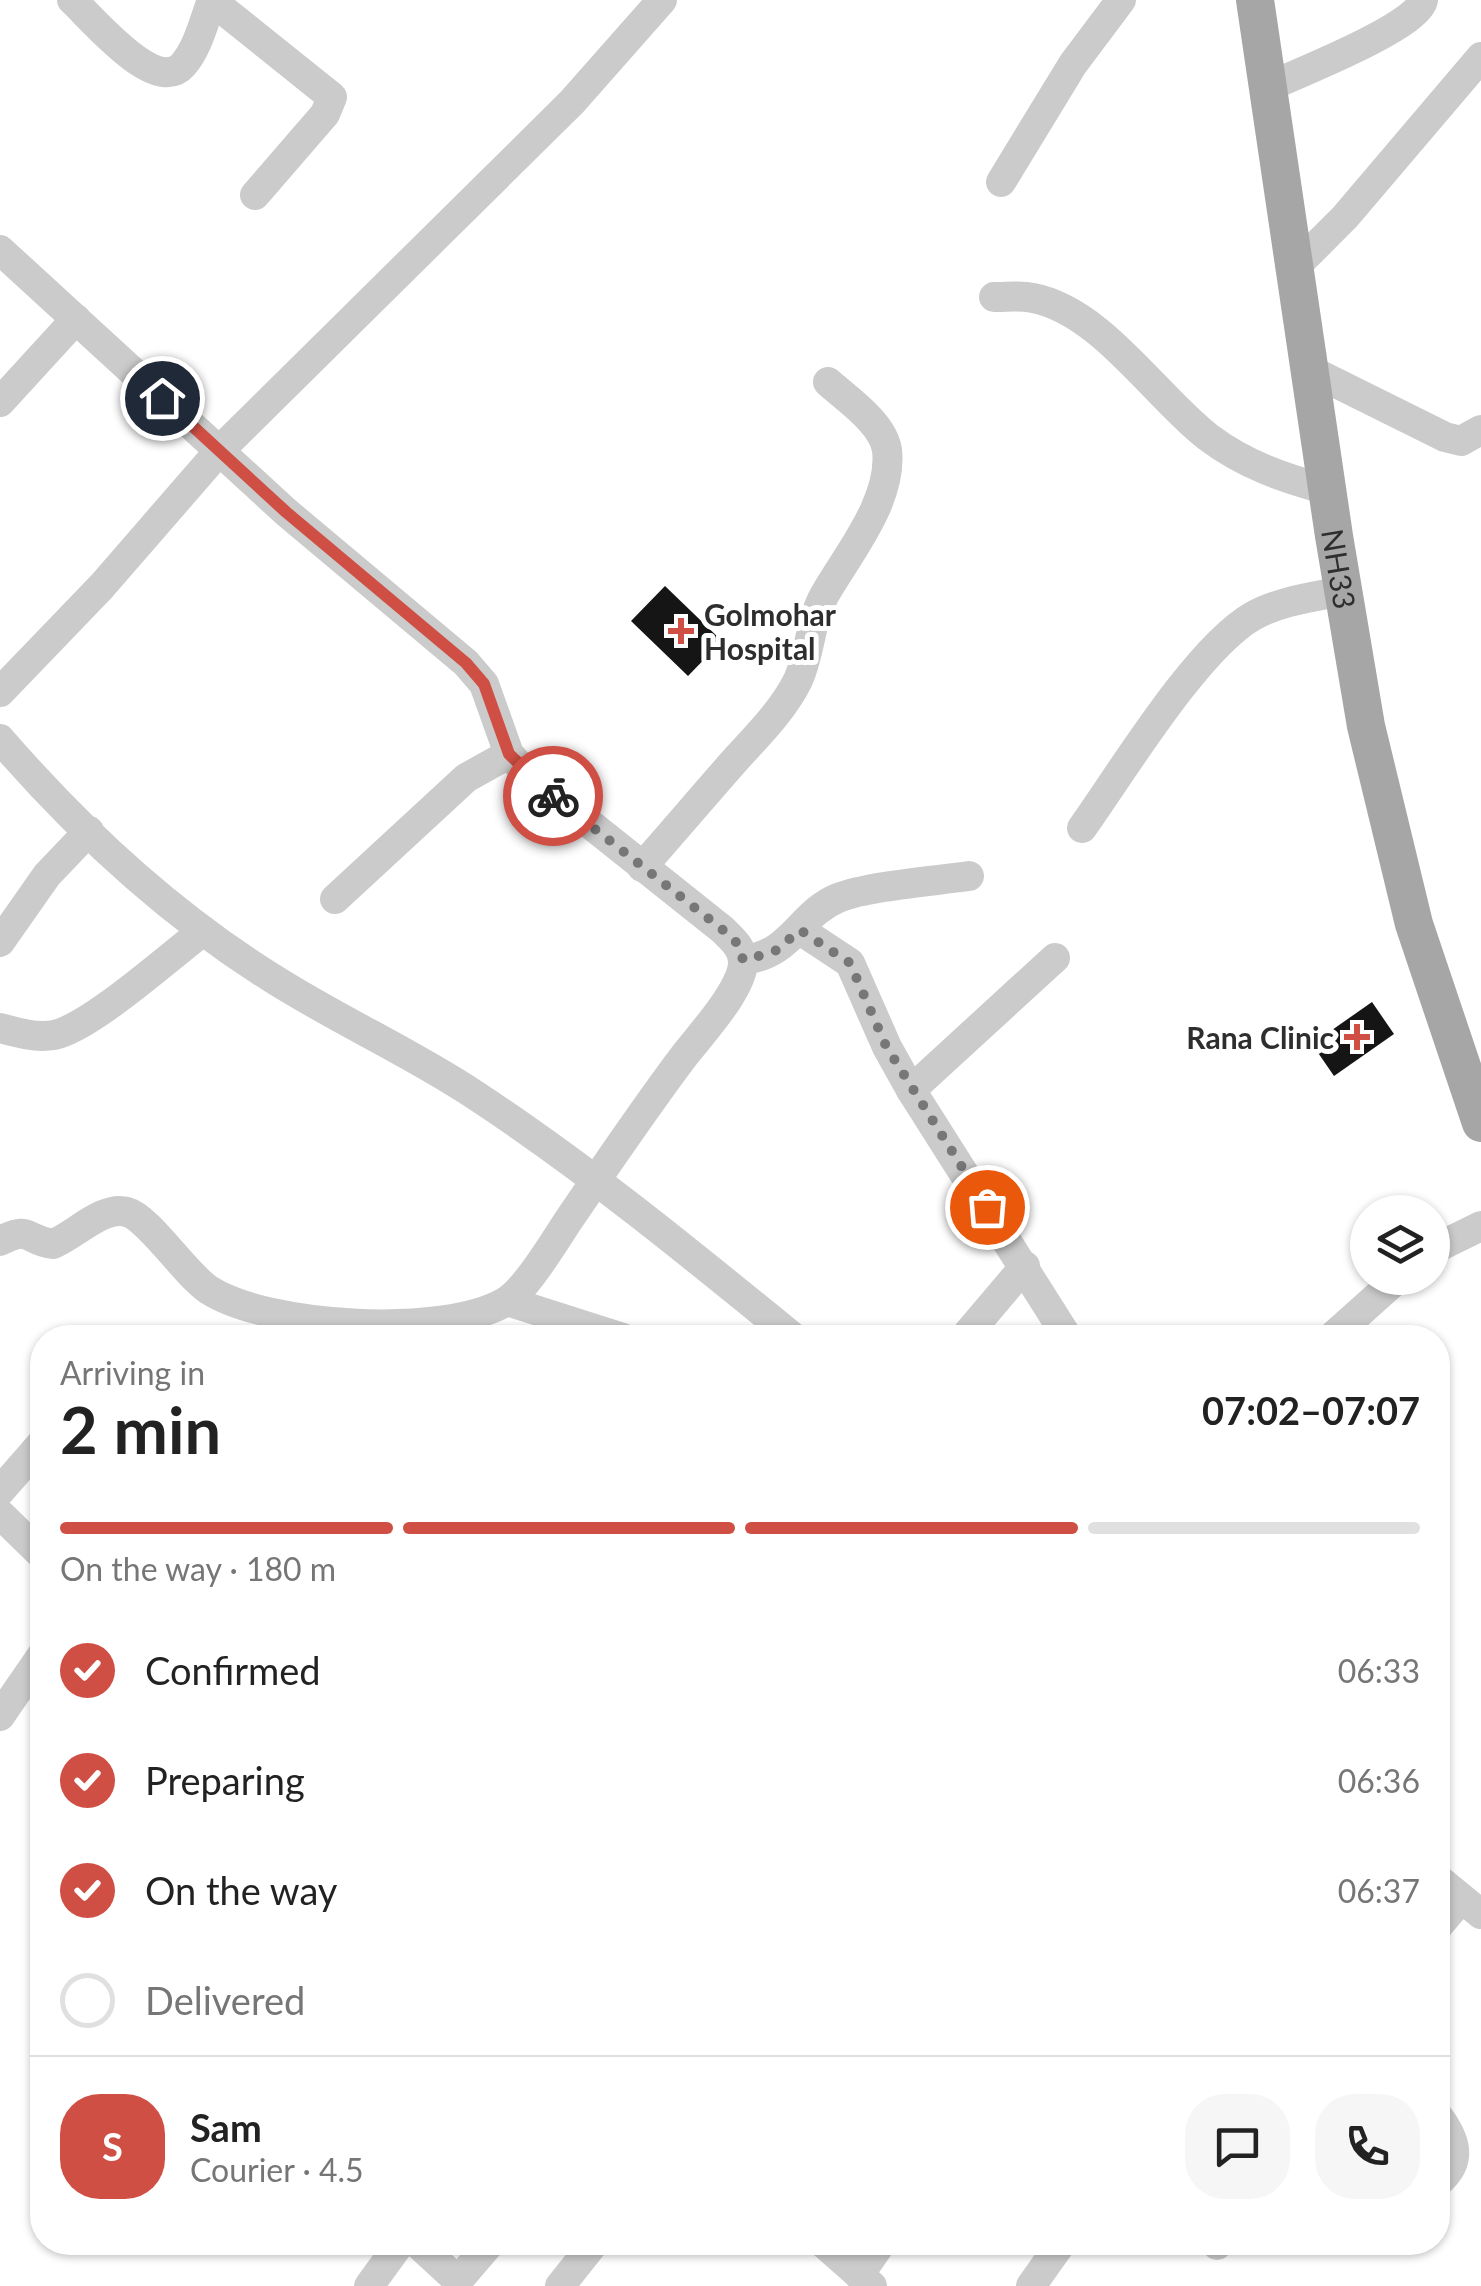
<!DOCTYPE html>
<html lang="en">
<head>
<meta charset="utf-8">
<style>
	body { margin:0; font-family:Lato,sans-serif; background:#f6f6f6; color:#222; height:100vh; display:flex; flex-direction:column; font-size:38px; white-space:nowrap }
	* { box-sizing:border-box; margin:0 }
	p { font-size:32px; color:#767676 }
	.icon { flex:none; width:55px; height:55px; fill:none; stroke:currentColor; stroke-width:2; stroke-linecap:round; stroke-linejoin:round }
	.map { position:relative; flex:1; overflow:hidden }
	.details { position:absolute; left:30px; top:1325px; width:1420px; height:930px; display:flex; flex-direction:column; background:#fff; border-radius:40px; box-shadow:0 2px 8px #0004 }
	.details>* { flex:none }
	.controls { position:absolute; left:1350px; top:1195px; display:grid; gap:20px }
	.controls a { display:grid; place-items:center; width:100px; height:100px; border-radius:50%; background:#fff; box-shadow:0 2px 8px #0004; font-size:50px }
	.pin { position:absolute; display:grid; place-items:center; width:85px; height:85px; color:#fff; margin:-42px; border:5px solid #fff; border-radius:50%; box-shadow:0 2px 10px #0007 }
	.courier { position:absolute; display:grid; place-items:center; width:100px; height:100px; margin:-50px; border:8px solid #d04f44; border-radius:50%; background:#fff; color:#222; box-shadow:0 2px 12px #0007 }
	.overview em { font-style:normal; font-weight:700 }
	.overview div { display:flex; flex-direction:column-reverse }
	.overview { display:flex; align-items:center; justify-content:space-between; height:170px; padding:0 30px }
	h1 { font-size:65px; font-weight:700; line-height:75px }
	.bar { display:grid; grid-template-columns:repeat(4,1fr); gap:15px 10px; align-content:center; height:120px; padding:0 30px }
	.bar i { height:12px; border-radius:8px; background:#e0e0e0 }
	.bar .current { background:#d04f44 }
	.bar p { grid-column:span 4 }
	.line { display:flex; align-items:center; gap:25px; padding:0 30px; border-top:2px solid #e0e0e0 }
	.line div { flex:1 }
	.round { display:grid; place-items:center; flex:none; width:105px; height:105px; border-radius:40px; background:#f6f6f6 }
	ol { padding:0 30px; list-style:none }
	li { display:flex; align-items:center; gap:30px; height:110px }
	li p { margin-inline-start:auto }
	li .icon { padding:10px; border-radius:50%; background:#d04f44; color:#fff; stroke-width:4 }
	li:last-child { color:#767676 }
	li i { width:55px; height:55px; border:5px solid #e0e0e0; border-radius:50% }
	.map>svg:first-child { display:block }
</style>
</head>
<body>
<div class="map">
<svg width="1481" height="2286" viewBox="0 0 1481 2286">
	<rect width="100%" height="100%" fill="#fff"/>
	<g fill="#151515">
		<polygon points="665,586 722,641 688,676 631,621"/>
		<polygon points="1372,1002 1394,1034 1334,1076 1312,1044"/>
	</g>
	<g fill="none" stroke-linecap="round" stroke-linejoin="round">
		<g stroke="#cbcbcb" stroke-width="30">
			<path d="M72,0C93,19 156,96 183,65C198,48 204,21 212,0"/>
			<polyline points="211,0 332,97 325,114 255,195"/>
			<path d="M1268,87C1296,74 1419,26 1423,0"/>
			<polyline points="1001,182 1073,64 1121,0"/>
			<path d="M0,250L286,512L466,663L484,684L509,754L526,773L723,930C732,939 742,947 743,961C744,988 700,1035 684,1056C644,1109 607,1164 570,1218C555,1240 526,1290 505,1302C443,1338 269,1328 209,1290C184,1273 149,1218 127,1212C103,1205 74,1236 53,1244C25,1240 31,1225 0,1241"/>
			<polyline points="1294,268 1345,217 1481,57"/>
			<path d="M994,297C1007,297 1021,295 1033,298C1101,311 1155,396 1208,437C1245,465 1284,478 1328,490"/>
			<polyline points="1310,370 1445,437 1461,441 1481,430"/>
			<polyline points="0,402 76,319"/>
			<polyline points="0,692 102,586 220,450 572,102 662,0"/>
			<path d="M0,739C78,829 171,915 272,978C338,1020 410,1052 475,1095C586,1168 691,1254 794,1338"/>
			<path d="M1082,828C1122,772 1196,649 1253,616C1280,601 1313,597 1343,591"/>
			<path d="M642,867C674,831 705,794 737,758C758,735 784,709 798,680C811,652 809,622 825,594C848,554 893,500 887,450C883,423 847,399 828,382"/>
			<polyline points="335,899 466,778 509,754"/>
			<polyline points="800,930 850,963 887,1047 911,1090 1068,1338"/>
			<polyline points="0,942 47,875 89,831"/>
			<path d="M743,960C792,955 799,914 838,898C868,886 934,881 969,876"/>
			<path d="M0,1028C18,1033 36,1038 54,1035C90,1028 170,956 203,931"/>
			<polyline points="911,1090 1055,958"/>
			<polyline points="1432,1250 1481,1226"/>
			<polyline points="507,1301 623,1338"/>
			<polyline points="964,1338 1025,1266"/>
			<polyline points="1331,1338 1398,1278"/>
			<polyline points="0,1491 42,1443"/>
			<polyline points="0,1514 42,1555"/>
			<polyline points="0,1716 42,1655"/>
			<polyline points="1438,1879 1481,1914"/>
			<polyline points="1438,1926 1461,1899"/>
			<path d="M1438,2116C1456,2140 1463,2161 1438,2182"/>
			<polyline points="416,2242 455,2278 461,2277 491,2242"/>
			<polyline points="822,2242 872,2286"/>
			<polyline points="1217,2245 1220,2242"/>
			<polyline points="859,2275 882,2242"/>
			<polyline points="369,2286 401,2242"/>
			<polyline points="560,2286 595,2242"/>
			<polyline points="1031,2286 1062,2242"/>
		</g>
		<path stroke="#a6a6a6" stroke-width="38" id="s1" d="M1255,0L1334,536L1366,726L1414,924L1481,1123"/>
	</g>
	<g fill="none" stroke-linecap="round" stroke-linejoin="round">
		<polyline stroke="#777" stroke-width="10" stroke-dasharray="0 18" points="553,796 723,930 738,944 743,960 774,952 800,930 850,963 886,1046 987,1207"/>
		<polyline stroke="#d04f44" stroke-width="12" points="162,398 286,512 466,663 484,684 509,754 553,796"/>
	</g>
	<g fill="#d04f44" stroke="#fff" stroke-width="4">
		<path d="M676 616h10v10h10v10h-10v10h-10v-10h-10v-10h10z"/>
		<path d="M1352 1022h10v10h10v10h-10v10h-10v-10h-10v-10h10z"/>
	</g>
	<g text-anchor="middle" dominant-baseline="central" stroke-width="10" stroke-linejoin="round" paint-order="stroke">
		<g font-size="30" fill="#2e2e2e" stroke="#fff">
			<text stroke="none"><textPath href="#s1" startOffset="575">NH33</textPath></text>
		</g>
		<g font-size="30" font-weight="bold" fill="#2e2e2e" stroke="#fff" text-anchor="start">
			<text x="704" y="614">Golmohar<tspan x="704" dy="34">Hospital</tspan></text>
			<text x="1334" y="1037" text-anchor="end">Rana Clinic</text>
		</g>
	</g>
</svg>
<div class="controls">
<a><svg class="icon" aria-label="layers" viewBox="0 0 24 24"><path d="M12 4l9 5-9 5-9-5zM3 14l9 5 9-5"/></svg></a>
</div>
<div class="pin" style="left:987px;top:1207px;background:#ea580c"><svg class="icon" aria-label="bag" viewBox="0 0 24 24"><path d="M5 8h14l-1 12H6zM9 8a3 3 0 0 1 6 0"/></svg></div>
<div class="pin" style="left:162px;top:398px;background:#1f2937"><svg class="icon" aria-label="home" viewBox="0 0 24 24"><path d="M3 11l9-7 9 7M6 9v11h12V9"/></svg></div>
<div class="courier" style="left:553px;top:796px"><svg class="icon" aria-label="bike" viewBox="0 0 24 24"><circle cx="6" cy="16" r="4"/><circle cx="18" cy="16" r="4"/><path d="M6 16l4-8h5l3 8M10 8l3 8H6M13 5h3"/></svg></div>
<section class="details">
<div class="overview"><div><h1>2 min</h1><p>Arriving in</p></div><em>07:02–07:07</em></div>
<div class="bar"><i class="current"></i><i class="current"></i><i class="current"></i><i></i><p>On the way · 180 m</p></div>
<ol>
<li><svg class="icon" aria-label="check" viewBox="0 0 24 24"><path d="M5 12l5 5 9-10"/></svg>Confirmed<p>06:33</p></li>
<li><svg class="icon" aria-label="check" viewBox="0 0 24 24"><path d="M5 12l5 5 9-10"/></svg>Preparing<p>06:36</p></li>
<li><svg class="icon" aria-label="check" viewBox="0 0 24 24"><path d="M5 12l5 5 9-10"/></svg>On the way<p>06:37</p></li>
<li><i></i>Delivered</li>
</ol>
<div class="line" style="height:180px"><b class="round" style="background:#d04f44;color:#fff">S</b><div><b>Sam</b><p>Courier · 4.5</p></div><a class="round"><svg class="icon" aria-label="chat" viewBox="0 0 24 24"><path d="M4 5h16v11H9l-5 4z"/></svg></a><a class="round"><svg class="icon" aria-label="phone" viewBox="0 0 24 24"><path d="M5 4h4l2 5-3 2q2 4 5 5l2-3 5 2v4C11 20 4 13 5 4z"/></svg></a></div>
</section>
</div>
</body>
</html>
